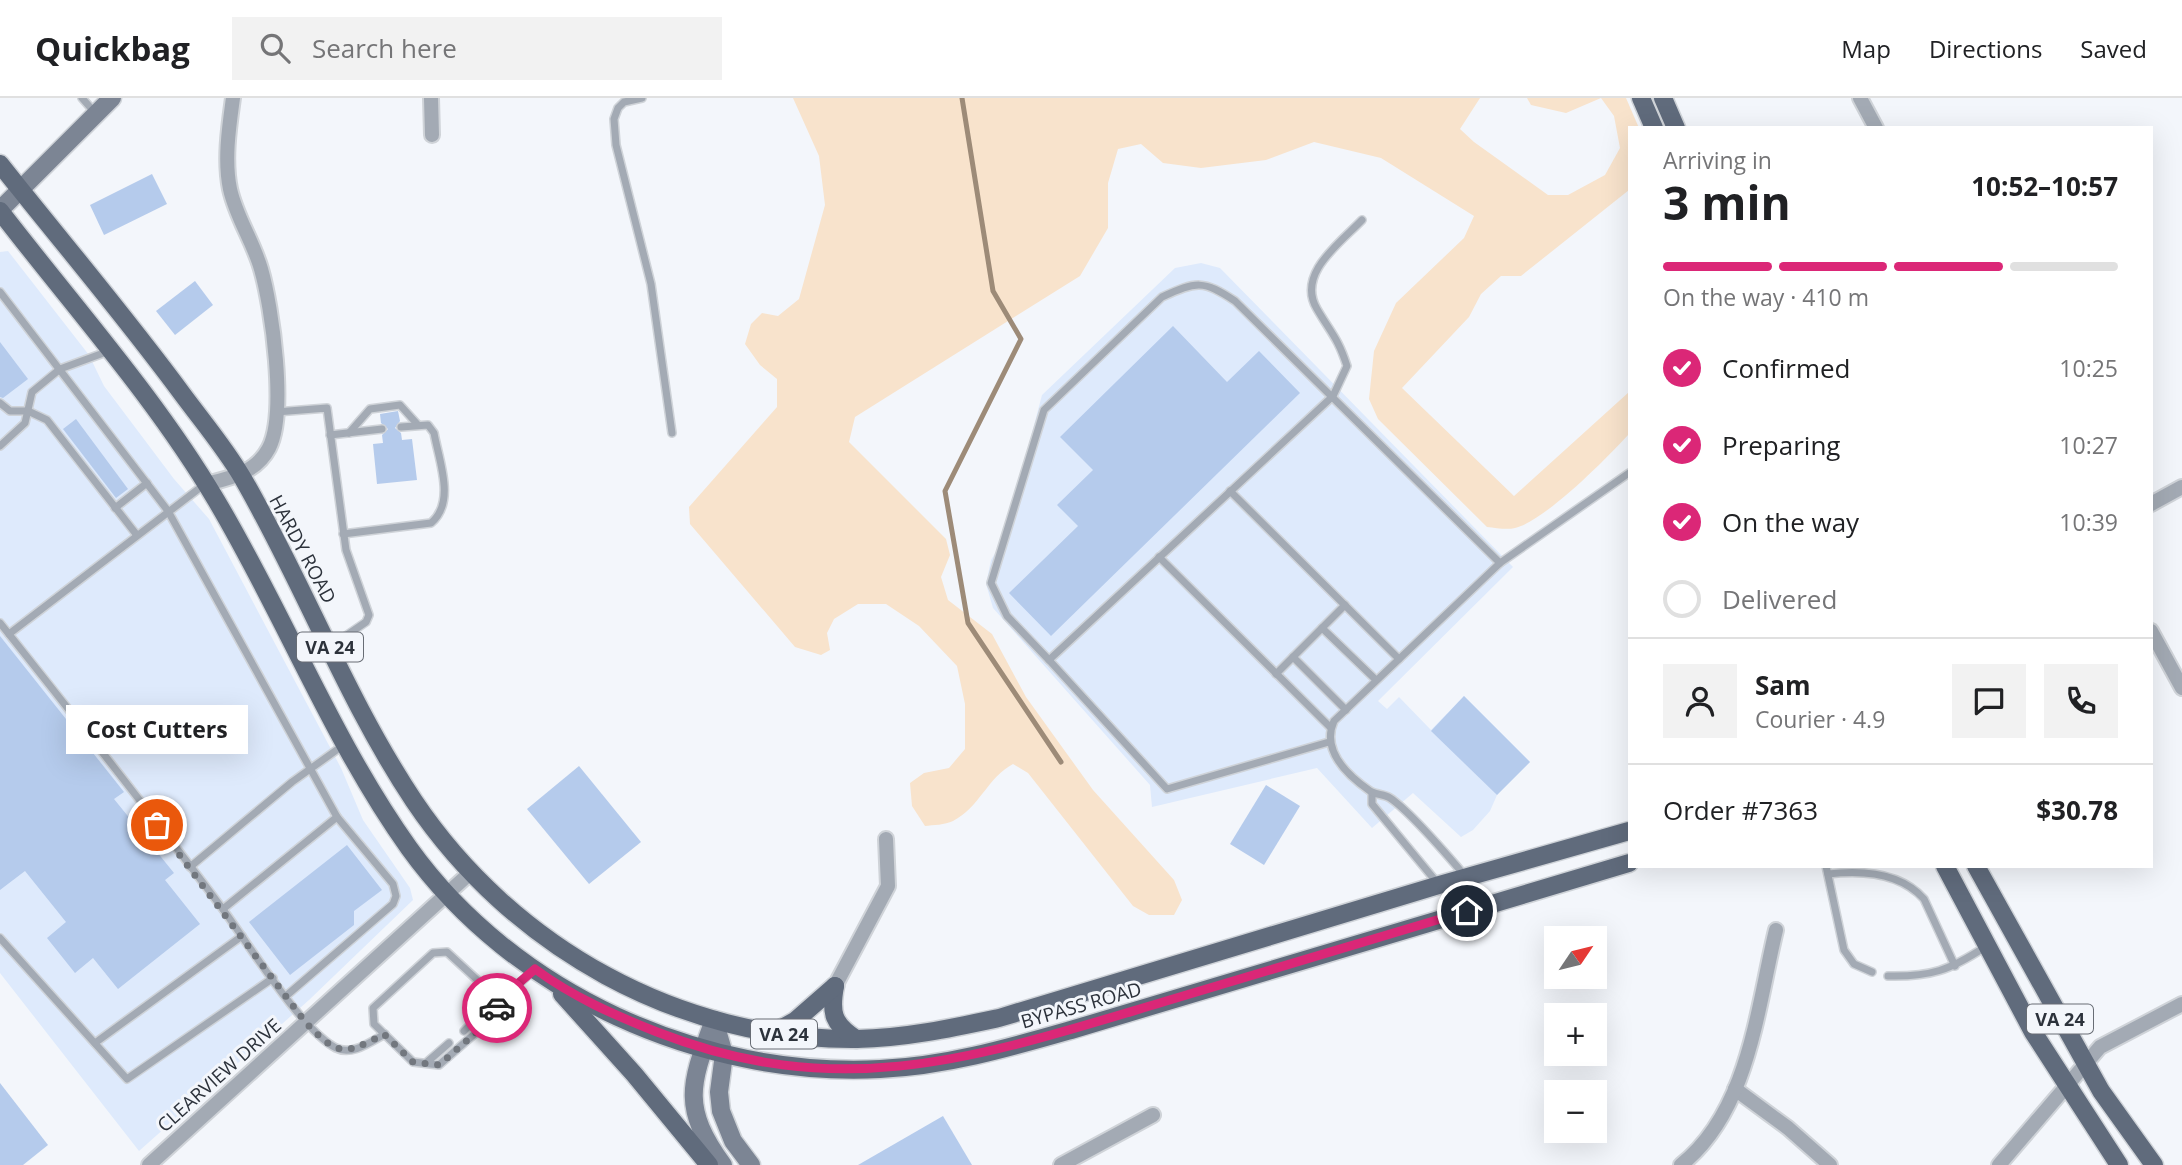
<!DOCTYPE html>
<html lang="en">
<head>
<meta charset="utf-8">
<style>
	body { margin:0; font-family:"Open Sans",sans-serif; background:#f2f2f2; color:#202124; height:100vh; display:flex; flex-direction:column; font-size:26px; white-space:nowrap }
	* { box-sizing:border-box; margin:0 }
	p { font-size:23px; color:#757577 }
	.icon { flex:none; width:38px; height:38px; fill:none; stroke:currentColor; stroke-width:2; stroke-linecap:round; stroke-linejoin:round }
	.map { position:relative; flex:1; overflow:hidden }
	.side { position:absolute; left:1628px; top:28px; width:525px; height:742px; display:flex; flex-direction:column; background:#fff; border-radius:0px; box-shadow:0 7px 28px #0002 }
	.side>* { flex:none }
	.needle { width:46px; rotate:55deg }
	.tools { position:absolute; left:1544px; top:828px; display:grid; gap:14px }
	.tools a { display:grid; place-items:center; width:63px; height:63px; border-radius:0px; background:#fff; box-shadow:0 7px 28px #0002; font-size:35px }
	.pin { position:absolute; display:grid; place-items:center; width:60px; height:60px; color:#fff; margin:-30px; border:4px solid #fff; border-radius:50%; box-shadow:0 2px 7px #0007 }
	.courier { position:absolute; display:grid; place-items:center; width:70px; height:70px; margin:-35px; border:5px solid #db2777; border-radius:50%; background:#fff; color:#222; box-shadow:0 2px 9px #0007 }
	.bubble { position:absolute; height:49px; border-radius:0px; background:#fff; box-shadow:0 7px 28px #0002; font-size:23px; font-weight:700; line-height:49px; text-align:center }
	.headline em { font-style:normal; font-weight:700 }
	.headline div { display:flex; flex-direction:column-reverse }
	.headline { display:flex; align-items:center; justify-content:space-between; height:119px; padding:0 35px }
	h1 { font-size:46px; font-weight:700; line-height:52px }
	.bar { display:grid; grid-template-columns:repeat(4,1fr); gap:10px 7px; align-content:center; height:84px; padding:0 35px }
	.bar i { height:9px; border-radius:5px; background:#e0e0e0 }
	.bar .current { background:#db2777 }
	.bar p { grid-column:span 4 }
	.line { display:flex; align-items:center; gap:18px; padding:0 35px; border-top:2px solid #e0e0e0 }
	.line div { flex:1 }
	.round { display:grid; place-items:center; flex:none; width:74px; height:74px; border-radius:0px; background:#f2f2f2 }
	ol { padding:0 35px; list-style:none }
	li { display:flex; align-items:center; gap:21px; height:77px }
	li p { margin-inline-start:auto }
	li .icon { padding:7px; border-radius:50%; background:#db2777; color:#fff; stroke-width:4 }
	li:last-child { color:#757577 }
	li i { width:38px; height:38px; border:4px solid #e0e0e0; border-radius:50% }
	header { display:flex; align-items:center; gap:42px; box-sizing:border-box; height:98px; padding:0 35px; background:#fff; border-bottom:2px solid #e0e0e0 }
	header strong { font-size:33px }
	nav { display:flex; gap:38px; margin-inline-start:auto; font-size:24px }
	.search { width:490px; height:63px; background:#f2f2f2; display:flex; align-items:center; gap:18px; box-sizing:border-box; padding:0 24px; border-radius:0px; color:#757577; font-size:26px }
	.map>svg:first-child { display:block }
</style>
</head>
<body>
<header>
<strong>Quickbag</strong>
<div class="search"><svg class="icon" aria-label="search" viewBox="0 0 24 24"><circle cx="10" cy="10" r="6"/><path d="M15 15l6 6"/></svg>Search here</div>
<nav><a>Map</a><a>Directions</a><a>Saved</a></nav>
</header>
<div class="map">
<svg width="2182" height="1067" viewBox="0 0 2182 1067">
	<rect width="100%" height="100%" fill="#f3f6fb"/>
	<g fill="#deeafc">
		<polygon points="8,153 89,257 104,288 174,381 209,421 341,670 363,722 410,790 413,802 309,902 139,1053 0,875 0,154"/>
		<polygon points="1201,165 1220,170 1513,469 1378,603 1387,611 1399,599 1431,632 1464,598 1530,664 1497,697 1490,713 1473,732 1461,739 1413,695 1372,730 1317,670 1152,709 1150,687 993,510 986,486 991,462 1004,440 1042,297 1175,170"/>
	</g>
	<g fill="#f8e3cc">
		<path d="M793,0H1480L1460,31L1474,44L1548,97H1568L1605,77L1620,50L1614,18L1601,0H1626L1639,30H1629V92L1521,178H1501L1481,196L1469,219L1402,290L1514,398L1629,294V336C1606,361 1546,422 1515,430C1507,432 1496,430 1487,429L1378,321L1369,301L1374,253L1396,205L1464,140L1474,118L1381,60L1314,44L1266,62L1201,70L1163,65L1141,46L1118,51L1108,85V130L1080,178L855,319L849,344L946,441L950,457L941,479L948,502L992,536L1026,599L1093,692L1174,782L1182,802L1174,817H1149L1133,808L1028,675L1013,666C988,679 979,710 953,723C945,727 933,727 925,728L912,708L910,685L924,675L949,670L965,651V606L957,568L919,528L886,506H858L834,521L827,535L830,552L821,557L795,549L690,426L689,409L777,309V281L760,267L745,246L751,226L762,215L778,218L799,201L825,107L819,58Z"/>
		<polygon points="1527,0 1601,0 1566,15 1531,7"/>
	</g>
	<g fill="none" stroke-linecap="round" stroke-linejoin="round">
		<polyline stroke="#9d8b78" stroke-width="5" points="962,0 993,193 1021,241 945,393 968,525 1061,664"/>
	</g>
	<g fill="#b5cbec">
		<polygon points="152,76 167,106 104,137 90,107"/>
		<polygon points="195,183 213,207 175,237 156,213"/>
		<polygon points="1173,228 1227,284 1259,253 1300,295 1051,538 1009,495 1078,428 1057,407 1093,372 1060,339"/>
		<polygon points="0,244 28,281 3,300 0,299"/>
		<polygon points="398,313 400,323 395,330 401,335 402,342 412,341 417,382 377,386 373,346 383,345 382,337 388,331 381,325 380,316"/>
		<polygon points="76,321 128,391 116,400 63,331"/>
		<polygon points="0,538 124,694 114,701 174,775 165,782 200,826 118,891 93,860 75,875 47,840 66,824 25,773 0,792"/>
		<polygon points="1464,598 1530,664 1497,697 1431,633"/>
		<polygon points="579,668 641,744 589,786 527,711"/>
		<polygon points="1266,687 1300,708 1264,767 1230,746"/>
		<polygon points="347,747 382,792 354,813 354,827 290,877 249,824"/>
		<polygon points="0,985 48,1047 23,1067 0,1067"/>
		<polygon points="943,1018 972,1067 858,1067"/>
	</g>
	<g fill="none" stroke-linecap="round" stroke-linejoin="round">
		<g stroke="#cfd3d8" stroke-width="10">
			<g id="lane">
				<polyline points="82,0 96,16"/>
				<polyline points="642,0 624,4 618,10 614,21 616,47 651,186 672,335"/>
				<polyline points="0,194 168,413 337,719 223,811"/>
				<polyline points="0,305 10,313 28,313 47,322 136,436"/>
				<polyline points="276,314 327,310 346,452 369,517 366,524 331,548"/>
				<polyline points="349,335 370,311 400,307 418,327"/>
				<polyline points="330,337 382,331"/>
				<polyline points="0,348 25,325 32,294 60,271 109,253"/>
				<polyline points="1230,393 1399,561"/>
				<polyline points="115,410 147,385"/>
				<path d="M343,436L431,425C456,404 439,363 434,335L428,327L401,329"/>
				<polyline points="1159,459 1331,630"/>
				<path d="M0,525C75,619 150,714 222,810C248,845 301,932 336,950C352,958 370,944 385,936"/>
				<polyline points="1322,530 1376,582"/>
				<polyline points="9,536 205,386"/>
				<polyline points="1293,559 1346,612"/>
				<path d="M1049,562L1007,518L991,485L1044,312L1162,199C1197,183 1203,182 1235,203L1500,465"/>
				<polyline points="1276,576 1345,507"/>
				<path d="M1329,644L1167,691L1049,562L1333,298L1347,268C1338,240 1331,235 1317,211C1296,176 1340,145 1362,122"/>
				<polyline points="1372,695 1372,706 1439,787 1466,812"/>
				<polyline points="1826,768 1844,852 1854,866 1872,874"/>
				<polyline points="190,769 292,684 345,646"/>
				<path d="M1828,776C1862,772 1900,774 1924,801L1955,868"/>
				<path d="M1467,813L1466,779C1448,758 1411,714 1390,700C1384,696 1376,697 1370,693C1347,677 1321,652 1334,623L1500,465L1629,375"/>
				<polyline points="0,840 127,981 273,880"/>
				<path d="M1888,878C1931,879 1950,872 1985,849"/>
				<polyline points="286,898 393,806 396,798 393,786 337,719"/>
				<polyline points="499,902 495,918 439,967 413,964 374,926 373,910 433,855 447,854 499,902 535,872"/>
				<polyline points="464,933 469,928 481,930"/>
				<polyline points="95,945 242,838"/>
				<polyline points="426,965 449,945"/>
			</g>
		</g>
		<g stroke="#cfd3d8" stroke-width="18">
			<g id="street">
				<polyline points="431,0 432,37"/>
				<polyline points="1860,0 1876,30"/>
				<path d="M206,386C230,380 256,375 269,350C287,315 272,209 261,171C253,143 236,119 230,91C224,62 229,29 233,0"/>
				<polyline points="2151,406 2182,389"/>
				<polyline points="2151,533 2182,590"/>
				<polyline points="835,888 888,788 886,741"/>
				<polyline points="1735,991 1788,1030 1830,1067"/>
				<polyline points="149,1067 470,775"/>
				<polyline points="1061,1067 1153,1017"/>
				<path d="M1681,1067C1749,1013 1757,910 1776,832"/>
				<polyline points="1999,1067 2100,949 2182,906"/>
			</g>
		</g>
		<g stroke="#cfd3d8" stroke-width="21">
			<g id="secondary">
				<polyline points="0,112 112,0"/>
				<path d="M714,922C691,985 680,1008 723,1067"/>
				<polyline points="714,922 724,956 719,994 721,1013 733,1043 751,1067"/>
			</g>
		</g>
		<g stroke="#cfd3d8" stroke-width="21">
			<g id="primary">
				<polyline points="1641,0 1654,30"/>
				<polyline points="1663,0 1676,30"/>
				<path d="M0,66C61,143 125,218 183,297C203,324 225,350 242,379C303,484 346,601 414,703C512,849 680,943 857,941C906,940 952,930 999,920L1439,787L1629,733"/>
				<path d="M0,113C73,208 155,299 216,402C284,516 332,642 409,750C514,896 702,980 880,971C946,968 1008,950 1071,932L1629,765"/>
				<polyline points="1945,768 2033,934 2119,1067"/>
				<polyline points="1976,768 2101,993 2154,1067"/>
				<path d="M835,888C830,915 833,926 856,941"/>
				<polyline points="562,896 634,976 709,1067"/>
				<polyline points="773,935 795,923 835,888"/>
			</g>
		</g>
		<use href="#lane" stroke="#a3aab4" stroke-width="7"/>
		<use href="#street" stroke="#a3aab4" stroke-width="14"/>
		<use href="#secondary" stroke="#7c8594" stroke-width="18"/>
		<use href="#primary" stroke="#606b7c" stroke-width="18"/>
	</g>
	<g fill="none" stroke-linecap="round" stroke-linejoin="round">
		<path stroke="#72777e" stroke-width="7" stroke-dasharray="0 12.6" d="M157,727L306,925C339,959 344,957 384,936L413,964L439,967L495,918L497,910"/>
		<path stroke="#db2777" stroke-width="9" d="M497,910L499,902L535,871C573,899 614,917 657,934C844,1007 982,958 1163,904C1265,874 1366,843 1467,813"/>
	</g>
	<g text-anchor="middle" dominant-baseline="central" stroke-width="6" stroke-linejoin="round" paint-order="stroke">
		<g fill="#f3f6fb" stroke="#686d75" stroke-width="2">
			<rect x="297" y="534.5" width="66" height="29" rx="5"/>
			<rect x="2027" y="906.5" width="66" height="29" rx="5"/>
			<rect x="751" y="921.5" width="66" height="29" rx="5"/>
		</g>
		<g font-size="18" font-weight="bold" fill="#2c323b">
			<text x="330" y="549">VA 24</text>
			<text x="2060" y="921">VA 24</text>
			<text x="784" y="936">VA 24</text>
		</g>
		<g font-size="19" fill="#2c323b" stroke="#f3f6fb">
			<text transform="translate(303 451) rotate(62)">HARDY ROAD</text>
			<text transform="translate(1081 907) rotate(-16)">BYPASS ROAD</text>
			<text transform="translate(219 977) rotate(-42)">CLEARVIEW DRIVE</text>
		</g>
	</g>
</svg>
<div class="tools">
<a><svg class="needle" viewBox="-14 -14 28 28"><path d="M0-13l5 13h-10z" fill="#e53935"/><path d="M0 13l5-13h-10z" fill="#757577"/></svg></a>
<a>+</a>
<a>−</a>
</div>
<div class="pin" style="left:157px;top:727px;background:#ea580c"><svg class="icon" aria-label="bag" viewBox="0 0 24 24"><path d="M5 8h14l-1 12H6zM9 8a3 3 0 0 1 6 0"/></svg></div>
<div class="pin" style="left:1467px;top:813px;background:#1f2937"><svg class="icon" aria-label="home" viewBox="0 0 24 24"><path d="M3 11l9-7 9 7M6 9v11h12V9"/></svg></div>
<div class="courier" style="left:497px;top:910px"><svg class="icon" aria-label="car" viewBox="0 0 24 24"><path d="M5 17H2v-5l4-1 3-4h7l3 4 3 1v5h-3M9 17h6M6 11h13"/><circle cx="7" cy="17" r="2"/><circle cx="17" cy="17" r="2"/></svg></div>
<div class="bubble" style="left:66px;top:607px;width:182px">Cost Cutters</div>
<section class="side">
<div class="headline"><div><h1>3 min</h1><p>Arriving in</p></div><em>10:52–10:57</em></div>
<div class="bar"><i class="current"></i><i class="current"></i><i class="current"></i><i></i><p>On the way · 410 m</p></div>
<ol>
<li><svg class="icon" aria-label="check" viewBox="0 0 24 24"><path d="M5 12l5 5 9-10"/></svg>Confirmed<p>10:25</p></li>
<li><svg class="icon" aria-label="check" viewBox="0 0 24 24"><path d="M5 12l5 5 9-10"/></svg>Preparing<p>10:27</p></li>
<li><svg class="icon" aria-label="check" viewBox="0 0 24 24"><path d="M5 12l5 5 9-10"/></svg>On the way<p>10:39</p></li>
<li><i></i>Delivered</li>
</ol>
<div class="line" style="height:126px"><a class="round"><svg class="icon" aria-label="person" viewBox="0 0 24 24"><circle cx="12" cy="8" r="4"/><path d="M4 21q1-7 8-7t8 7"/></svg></a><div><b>Sam</b><p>Courier · 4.9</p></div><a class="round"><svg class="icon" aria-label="chat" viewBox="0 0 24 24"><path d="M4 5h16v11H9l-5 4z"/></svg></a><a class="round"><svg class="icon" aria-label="phone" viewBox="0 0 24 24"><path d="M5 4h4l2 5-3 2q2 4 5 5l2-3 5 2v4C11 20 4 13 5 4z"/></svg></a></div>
<div class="line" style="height:91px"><div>Order #7363</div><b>$30.78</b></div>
</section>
</div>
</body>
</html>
